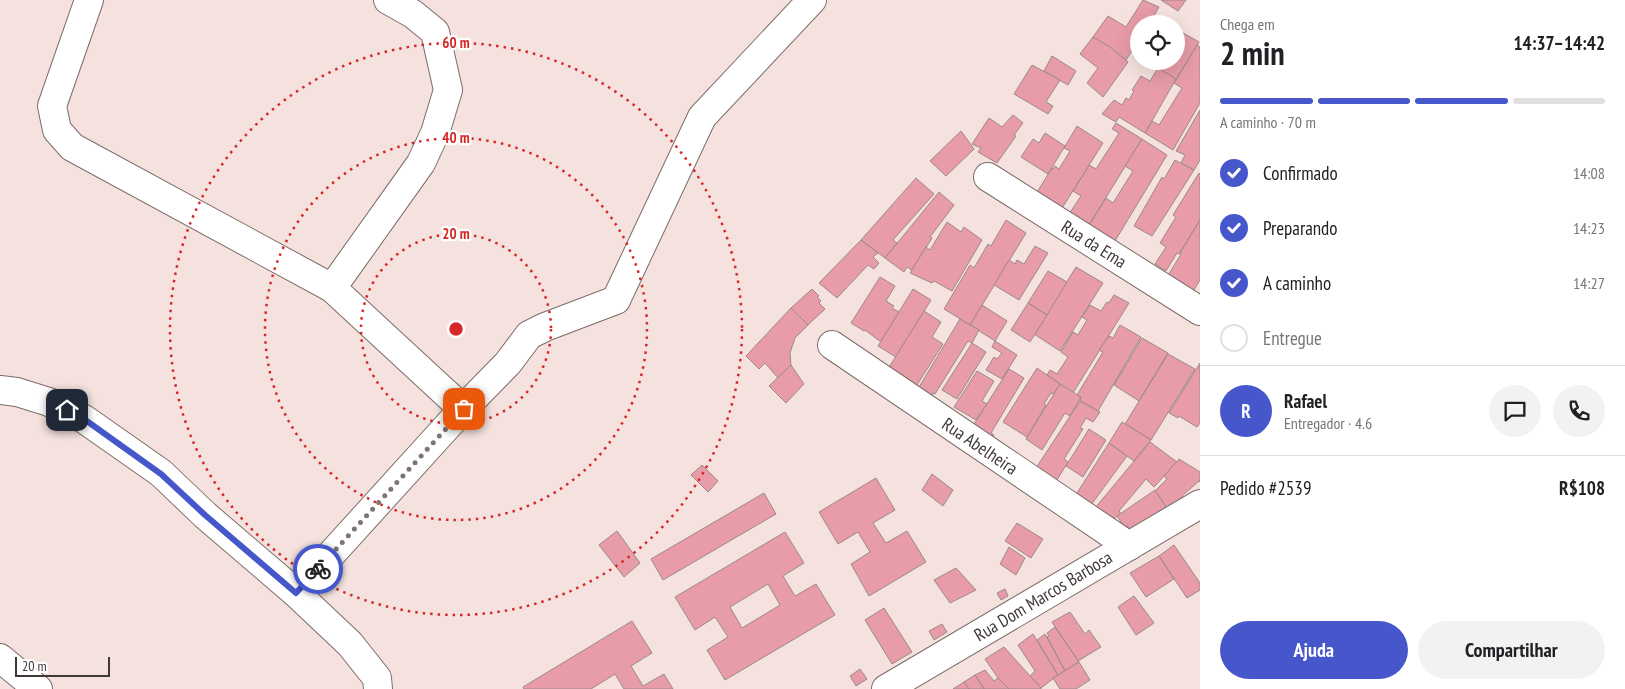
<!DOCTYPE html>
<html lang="pt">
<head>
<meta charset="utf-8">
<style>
	body { margin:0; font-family:"PT Sans Narrow",sans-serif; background:#f2f2f2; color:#202124; height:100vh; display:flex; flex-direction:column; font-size:19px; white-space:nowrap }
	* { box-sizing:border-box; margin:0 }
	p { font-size:16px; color:#757577 }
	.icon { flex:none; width:28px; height:28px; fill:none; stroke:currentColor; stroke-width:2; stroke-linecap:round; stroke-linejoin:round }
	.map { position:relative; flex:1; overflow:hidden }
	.details { display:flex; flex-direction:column; background:#fff; width:425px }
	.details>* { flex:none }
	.buttons { position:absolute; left:1130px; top:15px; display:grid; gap:10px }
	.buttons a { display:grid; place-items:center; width:55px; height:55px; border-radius:50%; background:#fff; box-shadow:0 5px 20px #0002; font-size:25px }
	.scale { position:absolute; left:15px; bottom:12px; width:95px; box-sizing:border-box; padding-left:5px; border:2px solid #403836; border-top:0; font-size:14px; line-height:18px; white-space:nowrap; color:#403836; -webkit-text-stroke:4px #fff; paint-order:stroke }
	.pin { position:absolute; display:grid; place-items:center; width:42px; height:42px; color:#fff; margin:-21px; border-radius:10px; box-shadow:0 2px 8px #0006 }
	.courier { position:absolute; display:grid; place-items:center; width:50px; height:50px; margin:-25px; border:4px solid #4557cb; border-radius:50%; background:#fff; color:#222; box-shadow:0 1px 6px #0007 }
	.overview em { font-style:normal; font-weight:700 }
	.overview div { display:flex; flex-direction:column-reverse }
	.overview { display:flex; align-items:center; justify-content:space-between; height:85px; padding:0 20px }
	h1 { font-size:32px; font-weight:700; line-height:38px }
	.bar { display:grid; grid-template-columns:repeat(4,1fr); gap:8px 5px; align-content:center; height:60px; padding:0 20px }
	.bar i { height:6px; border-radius:4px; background:#e0e0e0 }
	.bar .current { background:#4557cb }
	.bar p { grid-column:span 4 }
	.line { display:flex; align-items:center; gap:12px; padding:0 20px; border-top:1px solid #e0e0e0 }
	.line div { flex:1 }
	.round { display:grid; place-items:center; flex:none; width:52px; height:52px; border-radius:26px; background:#f2f2f2 }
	ol { padding:0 20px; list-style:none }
	li { display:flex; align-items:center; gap:15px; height:55px }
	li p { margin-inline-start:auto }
	li .icon { padding:5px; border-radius:50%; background:#4557cb; color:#fff; stroke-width:4 }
	li:last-child { color:#757577 }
	li i { width:28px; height:28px; border:2px solid #e0e0e0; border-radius:50% }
	.primary-button { display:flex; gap:10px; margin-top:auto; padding:10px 20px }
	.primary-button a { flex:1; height:58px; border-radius:30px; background:#4557cb; color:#fff; font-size:20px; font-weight:700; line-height:58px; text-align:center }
	.primary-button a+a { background:#f2f2f2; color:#202124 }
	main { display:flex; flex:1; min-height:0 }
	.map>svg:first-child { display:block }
</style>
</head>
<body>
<main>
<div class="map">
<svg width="1200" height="689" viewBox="0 0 1200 689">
	<rect width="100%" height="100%" fill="#f5e2de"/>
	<g fill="#e79ca7" stroke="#9b898b" fill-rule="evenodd">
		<polygon points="1143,0 1159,7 1149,24 1139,24 1139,40 1126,60 1093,37 1108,16 1126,27"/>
		<polygon points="1161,0 1186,0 1178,11"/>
		<polygon points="1176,29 1199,42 1176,79 1146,61 1176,61"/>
		<polygon points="1093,37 1110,47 1128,62 1103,97 1087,83 1098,68 1080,54"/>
		<polygon points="1197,45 1200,47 1200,103 1173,150 1145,133 1152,121 1159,125 1182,88 1174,83"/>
		<polygon points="1052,56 1076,71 1068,85 1044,71"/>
		<polygon points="1032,65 1060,80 1046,102 1053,106 1048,114 1014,94"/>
		<polygon points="1158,68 1176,79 1145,133 1119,117 1116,122 1102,114 1114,100 1122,105 1126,98 1129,100 1134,91 1132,90 1141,76 1150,81"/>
		<polygon points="1200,110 1200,160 1194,170 1181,163 1185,155 1176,151"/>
		<polygon points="1013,115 1023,123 1014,135 1016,136 997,163 978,152 981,148 972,144 989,118 1002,127"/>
		<polygon points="1116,123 1142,139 1086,230 1067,217 1081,196 1073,191 1089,165 1096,169 1119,133 1112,129"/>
		<polygon points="1077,126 1103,143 1059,213 1034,197 1052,168 1053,169 1055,166 1059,169 1070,151 1064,148"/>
		<polygon points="961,131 974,149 946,176 930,161"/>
		<polygon points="1045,133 1065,146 1048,174 1021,157 1033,139 1039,143"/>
		<polygon points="1142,139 1167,155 1112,246 1086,230 1106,198 1113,203 1133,171 1125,166"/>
		<polygon points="1175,160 1194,170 1152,236 1134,226 1162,177 1164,179"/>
		<polygon points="1199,173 1200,174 1200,220 1179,254 1177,253 1166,271 1155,264 1166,247 1160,243 1176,217 1173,215"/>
		<polygon points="916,178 934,194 893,240 897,243 885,258 861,240"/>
		<polygon points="939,192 954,205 930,237 932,238 912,270 907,267 904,272 885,258"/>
		<polygon points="1006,220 1026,233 970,325 944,309 970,265 974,268 988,244 991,246"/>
		<polygon points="1200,220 1200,280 1192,293 1167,277 1181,254 1180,253"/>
		<polygon points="947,222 961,232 964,227 982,240 952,291 934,281 932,283 910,273 926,247 930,250"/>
		<polygon points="861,240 878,253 873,257 879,263 874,269 868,265 837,298 819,283"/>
		<polygon points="1035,246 1048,253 1019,300 994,285 1009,260 1015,264 1017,260 1024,264"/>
		<polygon points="1076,267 1103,283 1060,351 1034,334"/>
		<polygon points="1048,271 1067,282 1047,315 1028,303"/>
		<polygon points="880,277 895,286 886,301 894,306 892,308 899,312 881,342 865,330 864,331 851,323"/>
		<polygon points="812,289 819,296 817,297 821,301 819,303 825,309 808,325 791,308"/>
		<polygon points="913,289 931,300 896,357 878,346"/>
		<polygon points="1114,295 1129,303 1073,393 1047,375 1050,370 1057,374 1068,357 1061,352 1073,332 1078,335 1087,320 1082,317 1090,305 1101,311 1107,302 1109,303"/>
		<polygon points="1028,303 1047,315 1030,342 1011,330"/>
		<polygon points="982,305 1007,321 995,341 970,325"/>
		<polygon points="791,308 808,325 795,338 790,353 791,365 778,378 765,363 759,369 746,356"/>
		<polygon points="924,311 941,322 932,337 943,344 910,396 883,377"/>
		<polygon points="960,319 979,330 972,343 968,341 935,394 933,393 926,406 913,397"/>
		<polygon points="1120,325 1141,337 1098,411 1080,401 1081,397 1077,395 1103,352 1099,350 1109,336 1113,338"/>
		<polygon points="1142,338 1168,353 1139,401 1114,385"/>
		<polygon points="995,341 1017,355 1002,379 986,370 994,357 997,359 1002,353 992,347"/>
		<polygon points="972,343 986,352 957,399 942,390"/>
		<polygon points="1168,354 1195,369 1151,440 1125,424"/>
		<polygon points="1200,363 1200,423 1197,427 1179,416 1178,418 1169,413"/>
		<polygon points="791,365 804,384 786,403 769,386"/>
		<polygon points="1037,368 1060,384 1054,394 1051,393 1044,404 1046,405 1027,437 1003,422"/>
		<polygon points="1009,369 1024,378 991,433 994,435 989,444 969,432"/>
		<polygon points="977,371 994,381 982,401 987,404 976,420 954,407"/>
		<polygon points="1060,384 1081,397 1070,416 1065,413 1042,450 1026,439"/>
		<polygon points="1080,401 1100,412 1093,422 1086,418 1080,428 1083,429 1064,459 1068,462 1055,483 1034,471"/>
		<polygon points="1122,422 1151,440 1134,461 1109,443"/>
		<polygon points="1089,429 1106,440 1083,477 1066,466"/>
		<polygon points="1150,442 1177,462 1154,487 1146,479 1119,511 1121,514 1113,519 1095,508"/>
		<polygon points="1109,443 1127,456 1091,505 1075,496"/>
		<polygon points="1179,459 1200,472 1200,482 1199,481 1182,496 1183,498 1167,508 1155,491 1167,479 1164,476"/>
		<polygon points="702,465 718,481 708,492 691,475"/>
		<polygon points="932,474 953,490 943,506 922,490"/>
		<polygon points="876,478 895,510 873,523 886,543 907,531 926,562 869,596 851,564 870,552 858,532 838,544 819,512"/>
		<polygon points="1155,490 1166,507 1129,530 1127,526 1125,528 1117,516"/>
		<polygon points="764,493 776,514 663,580 651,559"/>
		<polygon points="1017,523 1043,539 1031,558 1005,541"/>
		<polygon points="617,531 640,563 624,577 599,545"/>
		<path d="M785,532L804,563L783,576L795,596L816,584L835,615L725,680L707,650L728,637L715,617L695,630L675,597ZM768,584L780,605L742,628L730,607Z"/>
		<polygon points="1174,545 1200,583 1200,590 1187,598 1159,556"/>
		<polygon points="1009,547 1025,558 1016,575 1000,564"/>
		<polygon points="1159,556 1174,579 1146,597 1130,573"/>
		<polygon points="956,568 976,590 950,603 934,580"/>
		<polygon points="1005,589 1008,596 1001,600 997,593"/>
		<polygon points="1134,596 1154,623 1136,635 1118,607"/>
		<polygon points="884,608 912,652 892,664 865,620"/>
		<polygon points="1070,612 1085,634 1089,630 1101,647 1078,661 1052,622"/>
		<polygon points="632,621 652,653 631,666 643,686 664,674 673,689 624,689 615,674 591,689 524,689 523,687"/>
		<polygon points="942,624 947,632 934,640 929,631"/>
		<polygon points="1055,627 1079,662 1065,671 1047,637 1049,636 1047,633"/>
		<polygon points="1033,634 1058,675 1041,688 1030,676 1035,671 1018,645"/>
		<polygon points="1045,634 1065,671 1058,675 1037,640"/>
		<polygon points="1004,647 1041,688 1041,689 1009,689 998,678 985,659"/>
		<polygon points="1079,662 1090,680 1076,689 1060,689 1053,678"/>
		<polygon points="860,669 867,679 856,686 850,676"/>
		<polygon points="985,670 994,681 998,678 1009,689 984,689 975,675"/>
		<polygon points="975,675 984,689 969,689 964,682"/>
		<polygon points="964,682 969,689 953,689"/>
	</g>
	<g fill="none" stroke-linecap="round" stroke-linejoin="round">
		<g stroke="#7c6c68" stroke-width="30">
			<g id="minor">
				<polyline points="89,0 52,106 57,130 72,147 332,288"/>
				<polyline points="388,0 413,14 435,32 448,90 435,133 421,163 332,288 463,409"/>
				<polyline points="988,177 1200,311"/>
				<polyline points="832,345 1129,546"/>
				<polyline points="0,390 17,392 49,402 84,419 161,473 205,515 296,593 350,644 377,678 378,689"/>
				<polyline points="296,593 463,409 508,363 529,335 545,327 616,300 702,117 812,0"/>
				<polyline points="0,658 38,689"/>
				<polyline points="886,689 1200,504"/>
			</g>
		</g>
		<use href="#minor" stroke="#fff" stroke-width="28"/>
	</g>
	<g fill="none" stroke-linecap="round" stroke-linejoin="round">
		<polyline stroke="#7f7471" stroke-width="5" stroke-dasharray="0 9" points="318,569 464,409"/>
		<polyline stroke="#4557cb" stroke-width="6" points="67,410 84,419 161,474 205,515 296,593 318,569"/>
	</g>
	<g fill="none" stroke="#d62828" stroke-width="2.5" stroke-dasharray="2.5 5">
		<circle cx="456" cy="329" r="95"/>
		<circle cx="456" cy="329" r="191"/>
		<circle cx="456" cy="329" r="286"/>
	</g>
	<g text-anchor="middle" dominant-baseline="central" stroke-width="4.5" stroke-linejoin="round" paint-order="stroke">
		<g font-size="18" fill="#403836" stroke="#fff">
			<text transform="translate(1094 244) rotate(32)">Rua da Ema</text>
			<text transform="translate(980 446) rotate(34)">Rua Abelheira</text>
			<text transform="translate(1043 596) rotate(-31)">Rua Dom Marcos Barbosa</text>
		</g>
	</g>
	<circle cx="456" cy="329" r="8" fill="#d62828" stroke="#fff" stroke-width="2.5"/>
	<g font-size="15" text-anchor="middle" font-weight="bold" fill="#d62828" stroke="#fff" stroke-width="4.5" stroke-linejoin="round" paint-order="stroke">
		<text x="456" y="48">60 m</text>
		<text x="456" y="143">40 m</text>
		<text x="456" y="239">20 m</text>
	</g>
</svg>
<div class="buttons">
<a><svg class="icon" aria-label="locate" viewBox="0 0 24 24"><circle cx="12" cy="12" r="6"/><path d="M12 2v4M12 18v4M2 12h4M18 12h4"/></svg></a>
</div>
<div class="scale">20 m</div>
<div class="pin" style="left:464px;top:409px;background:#ea580c"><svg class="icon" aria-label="bag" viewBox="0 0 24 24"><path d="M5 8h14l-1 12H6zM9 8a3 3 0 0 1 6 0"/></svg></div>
<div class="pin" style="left:67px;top:410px;background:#1f2937"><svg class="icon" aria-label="home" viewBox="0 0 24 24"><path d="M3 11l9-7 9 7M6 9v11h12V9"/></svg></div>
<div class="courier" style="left:318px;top:569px"><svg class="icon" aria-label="bike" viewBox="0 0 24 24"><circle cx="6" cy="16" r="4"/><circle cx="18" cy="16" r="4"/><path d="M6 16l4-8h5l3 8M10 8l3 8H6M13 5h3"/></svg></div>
</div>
<section class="details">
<div class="overview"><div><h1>2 min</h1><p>Chega em</p></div><em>14:37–14:42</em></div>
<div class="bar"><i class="current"></i><i class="current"></i><i class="current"></i><i></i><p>A caminho · 70 m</p></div>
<ol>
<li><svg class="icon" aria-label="check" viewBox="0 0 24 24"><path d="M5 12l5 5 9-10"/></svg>Confirmado<p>14:08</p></li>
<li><svg class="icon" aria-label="check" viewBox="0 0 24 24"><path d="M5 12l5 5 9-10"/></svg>Preparando<p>14:23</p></li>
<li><svg class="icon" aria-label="check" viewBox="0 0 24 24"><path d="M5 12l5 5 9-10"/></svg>A caminho<p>14:27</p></li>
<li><i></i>Entregue</li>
</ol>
<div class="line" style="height:90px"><b class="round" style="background:#4557cb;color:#fff">R</b><div><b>Rafael</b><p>Entregador · 4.6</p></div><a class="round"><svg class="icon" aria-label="chat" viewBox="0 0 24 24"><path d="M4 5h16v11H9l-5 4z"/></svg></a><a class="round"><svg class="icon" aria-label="phone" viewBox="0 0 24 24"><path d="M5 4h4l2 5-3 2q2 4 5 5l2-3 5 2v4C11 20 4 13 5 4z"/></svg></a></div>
<div class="line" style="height:65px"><div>Pedido #2539</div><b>R$108</b></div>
<div class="primary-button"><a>Ajuda</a><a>Compartilhar</a></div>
</section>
</main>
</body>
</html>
